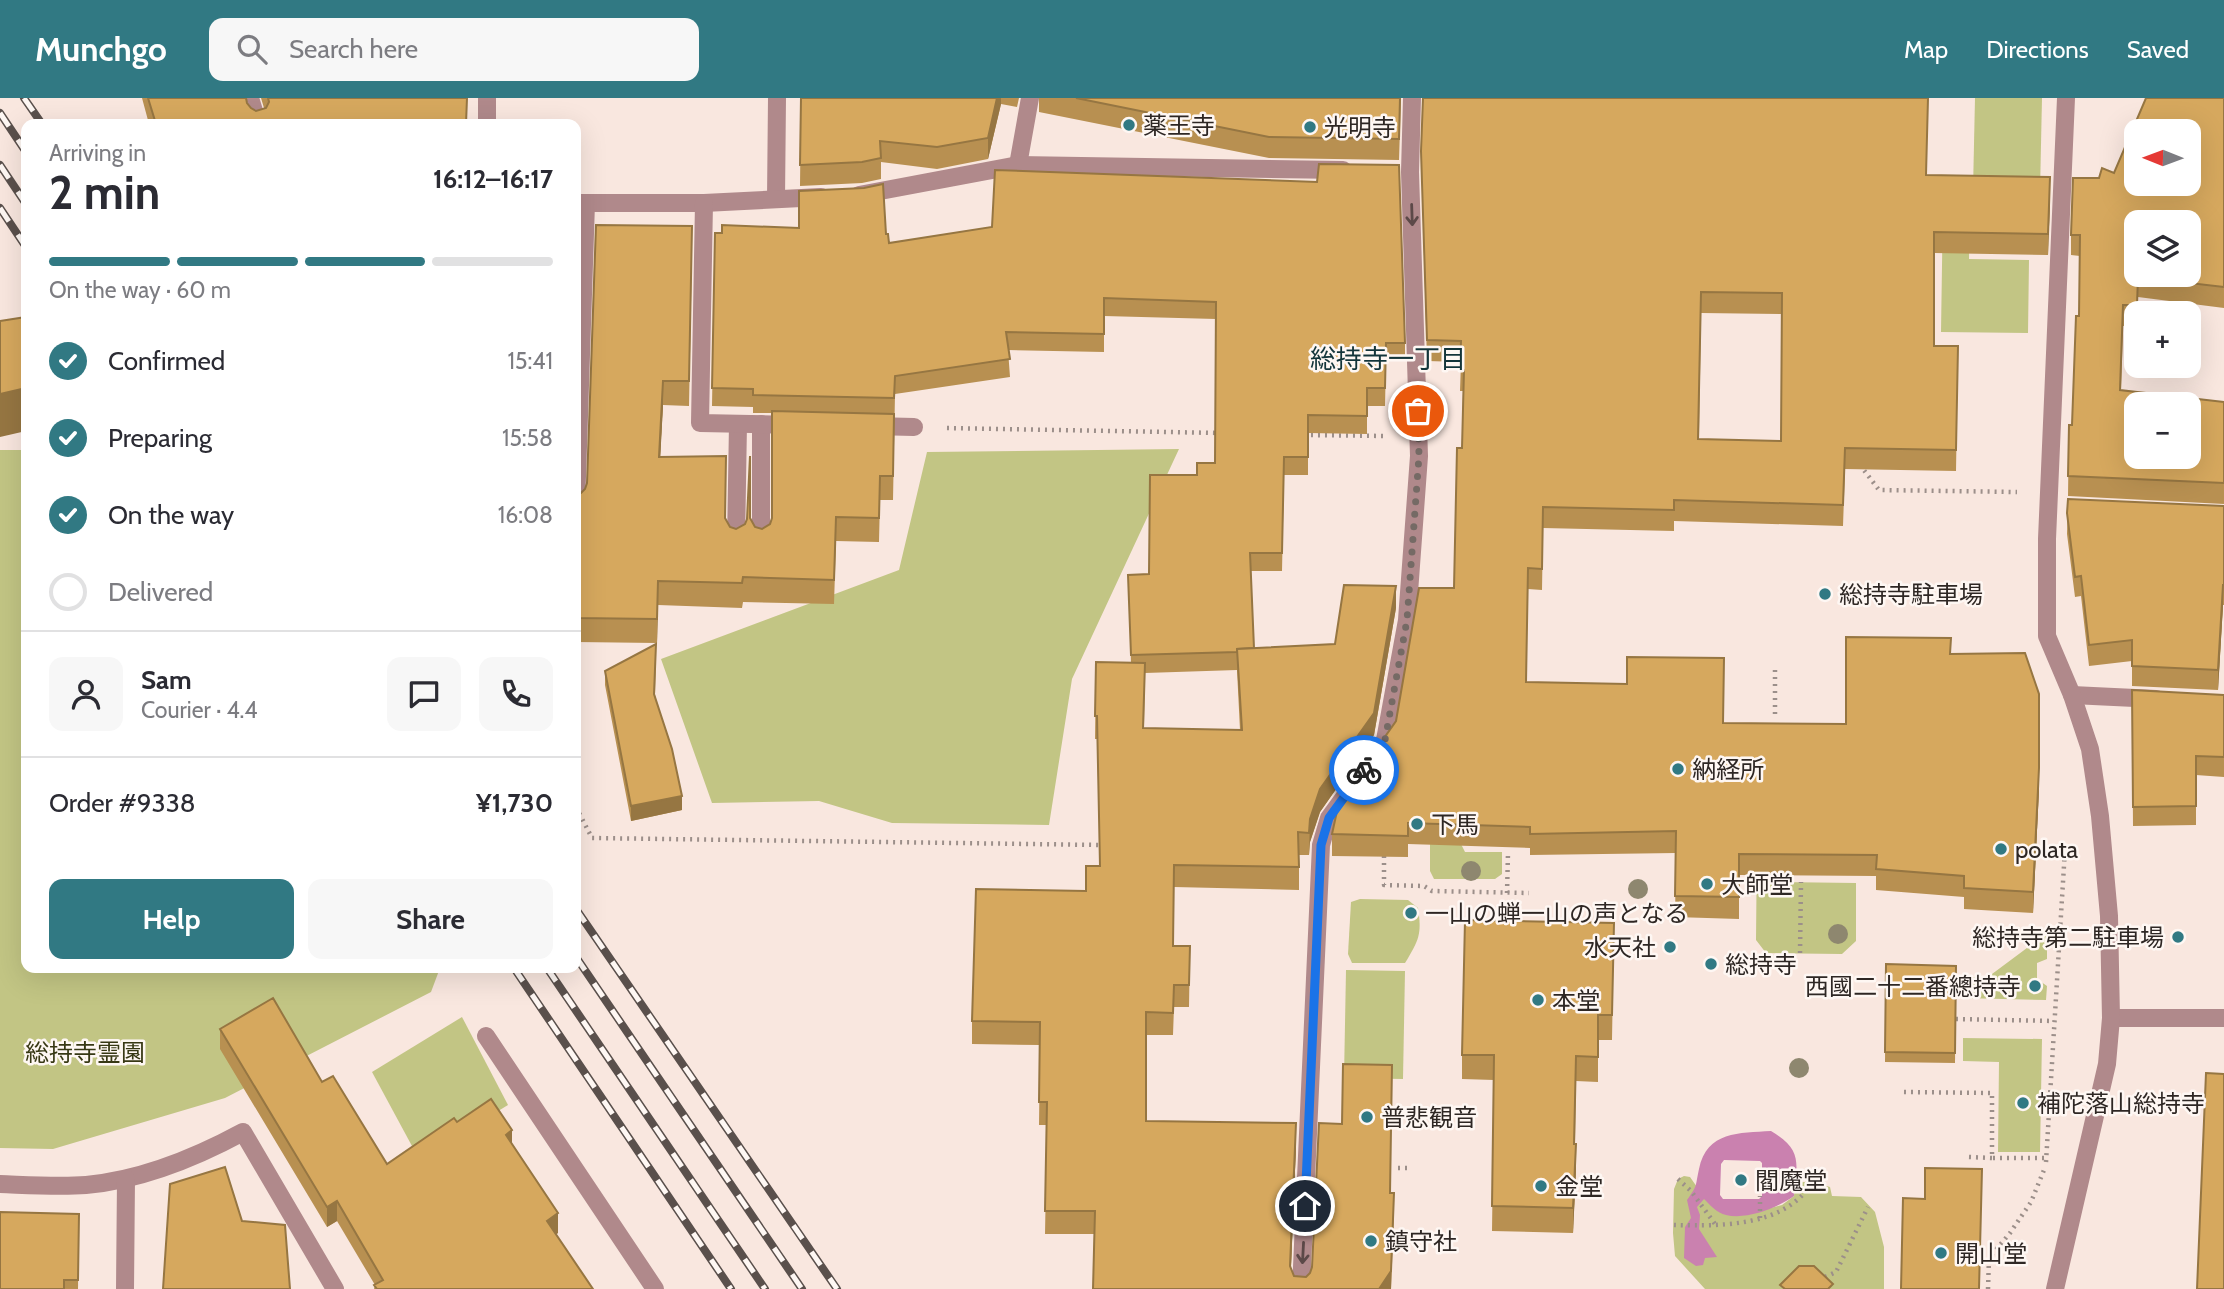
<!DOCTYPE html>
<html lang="en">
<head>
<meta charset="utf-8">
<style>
	body { margin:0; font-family:Cabin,"Noto Sans JP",sans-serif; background:#f7f7f7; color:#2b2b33; height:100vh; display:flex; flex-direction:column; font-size:26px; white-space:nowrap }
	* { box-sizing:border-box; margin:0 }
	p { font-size:23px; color:#7c7c81 }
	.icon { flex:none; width:38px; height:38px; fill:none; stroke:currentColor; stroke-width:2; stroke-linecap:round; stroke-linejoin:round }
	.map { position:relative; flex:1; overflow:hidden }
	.side { position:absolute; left:21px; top:21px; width:560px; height:854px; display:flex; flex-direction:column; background:#fff; border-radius:14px; box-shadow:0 7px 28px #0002 }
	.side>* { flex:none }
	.needle { width:46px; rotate:271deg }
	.controls { position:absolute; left:2124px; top:21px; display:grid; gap:14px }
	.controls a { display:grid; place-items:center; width:77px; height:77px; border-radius:14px; background:#fff; box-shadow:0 7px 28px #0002; font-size:35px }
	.pin { position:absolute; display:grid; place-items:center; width:60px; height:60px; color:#fff; margin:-30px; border:4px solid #fff; border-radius:50%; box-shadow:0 2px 7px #0007 }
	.courier { position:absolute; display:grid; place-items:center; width:70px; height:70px; margin:-35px; border:5px solid #1a73e8; border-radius:50%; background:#fff; color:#222; box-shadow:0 2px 9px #0007 }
	.overview em { font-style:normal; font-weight:700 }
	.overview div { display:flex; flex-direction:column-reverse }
	.overview { display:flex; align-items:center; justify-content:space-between; height:119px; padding:0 28px }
	h1 { font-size:46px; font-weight:700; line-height:52px }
	.bar { display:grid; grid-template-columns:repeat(4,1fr); gap:10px 7px; align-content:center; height:84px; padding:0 28px }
	.bar i { height:9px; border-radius:5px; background:#e1e1e2 }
	.bar .active { background:#317983 }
	.bar p { grid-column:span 4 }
	.line { display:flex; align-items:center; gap:18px; padding:0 28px; border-top:2px solid #e1e1e2 }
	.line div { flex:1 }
	.round { display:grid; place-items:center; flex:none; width:74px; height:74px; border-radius:14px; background:#f7f7f7 }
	ol { padding:0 28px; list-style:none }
	li { display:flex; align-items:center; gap:21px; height:77px }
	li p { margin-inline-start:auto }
	li .icon { padding:7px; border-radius:50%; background:#317983; color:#fff; stroke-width:4 }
	li:last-child { color:#7c7c81 }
	li i { width:38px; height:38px; border:4px solid #e1e1e2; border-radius:50% }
	.button { display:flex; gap:14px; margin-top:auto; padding:14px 28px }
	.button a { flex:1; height:80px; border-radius:14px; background:#317983; color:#fff; font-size:28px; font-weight:700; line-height:80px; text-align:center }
	.button a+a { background:#f7f7f7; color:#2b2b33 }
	header { display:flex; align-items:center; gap:42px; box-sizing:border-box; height:98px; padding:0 35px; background:#317983; color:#fff }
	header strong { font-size:33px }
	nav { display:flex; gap:38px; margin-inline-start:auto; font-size:24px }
	.search { width:490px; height:63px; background:#f7f7f7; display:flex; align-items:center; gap:18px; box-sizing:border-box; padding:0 24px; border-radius:14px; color:#7c7c81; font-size:26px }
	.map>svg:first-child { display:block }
</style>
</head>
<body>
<header>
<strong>Munchgo</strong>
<div class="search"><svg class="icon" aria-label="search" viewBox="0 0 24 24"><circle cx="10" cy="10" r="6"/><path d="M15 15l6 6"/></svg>Search here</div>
<nav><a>Map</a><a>Directions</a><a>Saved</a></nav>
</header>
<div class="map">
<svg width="2224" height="1191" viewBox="0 0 2224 1191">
	<rect width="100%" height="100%" fill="#f9e7df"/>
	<g fill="#c2c584">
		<polygon points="1975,0 2042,0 2040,93 1973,92"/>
		<polygon points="1943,101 1970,102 1969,161 2029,162 2028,235 1941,234"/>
		<polygon points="1179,351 1072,581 1049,727 892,725 819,703 712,705 661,561 899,472 927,354"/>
		<polygon points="0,352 26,352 26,870 440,870 431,894 225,1000 53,1051 0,1050"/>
		<polygon points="1430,712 1461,746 1465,754 1502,754 1502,776 1495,781 1434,781 1430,773"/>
		<polygon points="1757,740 1773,741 1773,784 1856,785 1856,843 1842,856 1766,855 1756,842"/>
		<path d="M1360,801L1408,802L1418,810C1422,836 1419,842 1405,865H1352L1348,856L1351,804Z"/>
		<polygon points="2047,835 2047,861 2037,865 2037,881 2047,888 2046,902 1962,900 1963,879 1988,879"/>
		<polygon points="1346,872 1405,873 1403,981 1344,980"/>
		<polygon points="462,919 508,1007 419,1061 372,974"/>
		<polygon points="1963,940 2042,941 2040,1054 1998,1054 1999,964 1963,963"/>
		<path d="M1684,1078L1690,1079L1697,1089L1744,1117L1782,1107L1794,1098L1795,1086C1808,1081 1818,1085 1830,1089L1832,1098L1861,1099L1875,1114L1884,1149V1191H1705L1675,1158L1673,1135L1674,1091L1678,1081Z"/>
	</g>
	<path fill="#ca81af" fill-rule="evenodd" d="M1771,1033C1803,1052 1797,1065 1794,1098C1777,1110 1747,1122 1726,1117C1717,1115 1710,1107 1704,1101L1697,1109L1700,1117L1699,1131L1717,1159L1705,1160L1703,1167L1696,1168L1684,1160L1685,1129L1691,1120L1687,1102C1698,1087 1695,1089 1699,1071C1707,1033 1739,1035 1771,1033ZM1724,1062L1760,1063L1762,1065V1098L1759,1101H1723L1720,1097L1721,1066Z"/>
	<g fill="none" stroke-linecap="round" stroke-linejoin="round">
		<g stroke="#9c8f8a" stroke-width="4.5" stroke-dasharray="2 5" stroke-linecap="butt">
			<polyline points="947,330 1221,335"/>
			<polyline points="1304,337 1386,338"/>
			<polyline points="1860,367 1879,392 2017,394"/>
			<polyline points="1775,616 1775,568"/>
			<polyline points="576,709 592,740 1102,747"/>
			<polyline points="1384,758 1384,787 1424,788 1432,793 1529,795"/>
			<polyline points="1507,795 1508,755"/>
			<polyline points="1800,855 1801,784"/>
			<polyline points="1956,921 2054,923"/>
			<polyline points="1904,994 1992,995 1992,1060 2047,1060"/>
			<polyline points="1969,1059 1992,1060"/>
			<polyline points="2046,1064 2065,751"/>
			<polyline points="1398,1070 1408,1070"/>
			<polyline points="1678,1081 1691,1093 1715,1126"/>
			<polyline points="1760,1120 1760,1098"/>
			<path d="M1674,1127C1718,1128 1786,1130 1813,1083"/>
			<polyline points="1825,1179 1836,1174 1868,1109"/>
			<polyline points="1988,1191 1989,1160 2010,1135 2031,1104 2044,1072"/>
		</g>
		<g stroke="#b0898b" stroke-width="18">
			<polyline points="736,444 738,326"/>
			<polyline points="761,444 761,326"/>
		</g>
		<g stroke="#b0898b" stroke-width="18">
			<polyline points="250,0 258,26"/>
			<polyline points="487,26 487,0"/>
			<polyline points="1018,67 1030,0"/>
			<polyline points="859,97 1018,67 1343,72"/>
			<polyline points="776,101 777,0"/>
			<polyline points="576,105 704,105 821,99"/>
			<polyline points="704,105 700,325 795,327"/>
			<polyline points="872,328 914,329"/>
			<polyline points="576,409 586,105"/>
			<polyline points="2072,597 2156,601"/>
			<polyline points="1373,659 1385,642 1407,522 1419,358 1410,74 1412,0"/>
			<polyline points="2111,920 2224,920"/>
			<polyline points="486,938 655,1191"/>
			<path d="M0,1086C28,1087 58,1089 86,1087C141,1082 195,1060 243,1034L335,1191"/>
			<polyline points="125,1191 126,1081"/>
			<polyline points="1301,1191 1321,747 1329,720 1353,687"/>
			<polyline points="2055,1191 2107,966 2111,920 2109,818 2100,718 2090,651 2072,597 2047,538 2047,441 2066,0"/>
		</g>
		<g stroke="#5a504c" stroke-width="8">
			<g id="rail">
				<polyline points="24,0 42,26"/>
				<polyline points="0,15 26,54"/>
				<polyline points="0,67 26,106"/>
				<polyline points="0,110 26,149"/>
				<polyline points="576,811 837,1191"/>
				<polyline points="576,859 802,1191"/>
				<polyline points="514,870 731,1191"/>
				<polyline points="547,870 765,1191"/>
			</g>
		</g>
		<use href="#rail" stroke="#fef7f3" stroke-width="5" stroke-dasharray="16" stroke-linecap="butt"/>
	</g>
	<g fill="#8e876f">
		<circle cx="1471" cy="773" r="10"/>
		<circle cx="1638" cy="791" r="10"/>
		<circle cx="1838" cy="836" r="10"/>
		<circle cx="1799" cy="970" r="10"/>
	</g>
	<g fill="#b89051" fill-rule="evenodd">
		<polygon points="142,0 246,0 247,5 251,10 256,13 264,10 261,0 467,0 467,26 149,26"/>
		<polygon points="801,0 1019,0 1017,9 1001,6 988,61 937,71 881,64 881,81 862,85 800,88"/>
		<polygon points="1039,0 1401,0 1399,62 1269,60 1039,14"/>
		<polygon points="2224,0 2224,210 2138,199 2137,228 2123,228 2121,293 2224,304 2224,406 2068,398 2069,327 2072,327 2079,218 2080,158 2071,157 2071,137 2099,80 2114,75"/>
		<path d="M1421,53L1927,77L2050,100L2048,157L1934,155V248H1958L1956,373L1845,371L1843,428L1674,423V433L1543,430L1542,492L1528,491L1526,584L1723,625L1846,626L1950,556L2039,691L2033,815L1964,811V799L1876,792V778L1739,777V821L1675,819L1676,755L1530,757V750L1408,746V759L1332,758V736L1396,623L1454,490L1462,350L1463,293H1460L1461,264L1427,263ZM1701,215L1782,216L1781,343L1699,341Z"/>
		<path d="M992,129L1405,245V263H1386L1385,308H1367V336L1308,335V377H1284L1282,473H1251L1254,550L1335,546L1396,510L1374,637L1320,714L1310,744L1309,757H1299V792L1174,789L1173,848H1190L1189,909H1174L1173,937H1146V1023L1296,1048L1291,1170L1294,1178L1306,1179L1390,1095L1394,1117L1391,1191H1093L1094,1136H1045L1047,1027H1039L1040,947L972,946V923L1086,793L1100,768L1097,641H1095L1096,564L1131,565L1128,477L1149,476L1197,377L1215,365L1216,221L1104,218V254L1008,252L1010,279L895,296L893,402H880L879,444L836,443L834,506L743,504L742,510L658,507L657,545L576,544V395H581L585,391L692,153L689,308L663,307L660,359L725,421L730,429L736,431L745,426L750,420L755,429L762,431L770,426L772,420V315H753V309L712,308L715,135L886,136L889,145ZM1237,572L1240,632L1144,630L1145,575Z"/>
		<polygon points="2068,401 2224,408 2224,507 2223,507 2218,592 2132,588 2132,563 2089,568 2081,498 2075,499 2067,436"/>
		<polygon points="656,561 655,597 682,712 631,723 605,587 605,573"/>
		<polygon points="2132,592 2224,597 2224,679 2196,677 2196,727 2133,728"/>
		<polygon points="1614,825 1612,942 1598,942 1598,984 1576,983 1575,1046 1576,1071 1573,1135 1492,1133 1494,982 1462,981 1462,957"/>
		<polygon points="1886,866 1956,868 1955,965 1885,964"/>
		<polygon points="220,931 322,984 387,1066 457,1024 512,1046 558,1135 556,1136 593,1191 374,1191 375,1187 337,1123 327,1129 220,951"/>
		<polygon points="79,1116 78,1191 0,1191"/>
	</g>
	<g fill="#967642">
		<polygon points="997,0 1001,0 1001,6 988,61 988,40"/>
		<polygon points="2050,79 2050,100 2048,157 2048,136"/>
		<polygon points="663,283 663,307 659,384 659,359"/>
		<polygon points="26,290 26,333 0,339 0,296"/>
		<polygon points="658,483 658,507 657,545 657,521"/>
		<polygon points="2223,487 2223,507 2218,592 2218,572"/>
		<polygon points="1396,488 1396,510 1374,637 1320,714 1310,744 1309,757 1310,721 1320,691"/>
		<polygon points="2039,670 2039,691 2033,815 2033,794"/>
		<polygon points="682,698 682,712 631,723 631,708"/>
		<polygon points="1296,1025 1296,1048 1290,1190 1290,1168"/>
		<polygon points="512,1032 512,1051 506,1037"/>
		<polygon points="1576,1046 1576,1071 1573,1135 1573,1110"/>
		<polygon points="1394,1095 1391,1191 1379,1191"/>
		<polygon points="337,1103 337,1123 327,1129 327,1109"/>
		<polygon points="558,1115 558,1135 547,1142 547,1123"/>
	</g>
	<g fill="#d6a85e" stroke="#967642" stroke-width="2" fill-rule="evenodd">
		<polygon points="148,0 246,0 247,5 251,10 256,13 266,10 269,4 268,0 467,0 466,26 156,26"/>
		<polygon points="801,0 997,0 988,40 937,49 880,43 881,60 862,64 800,67"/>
		<polygon points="1076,0 1400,0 1399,41 1269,39"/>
		<path d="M1423,0H1928L1926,77L2050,79L2048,136L1934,134V248H1958L1956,352L1845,350L1843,407L1674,402V412L1543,409L1542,471L1528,470L1526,584L1627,586V559L1724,560L1723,625L1846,626V539L1951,540L1950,556L2025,555L2039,596V670L2033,794L1964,790V778L1876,771L1877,757L1739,756V799L1675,798L1676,733L1530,736V729L1408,725V738L1332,736L1339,704L1396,623L1419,490H1454L1457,350H1462L1464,272H1460L1461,243L1427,242L1421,53ZM1701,194L1782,195L1781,343L1698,341Z"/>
		<path d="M2146,0H2224V189L2138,179L2137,207H2123L2120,292L2224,304V385L2068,378L2069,327H2072L2076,218H2079L2080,137H2071L2073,80H2099L2102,70L2114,75ZM2137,33H2189V86H2137ZM2137,124H2189V177H2137ZM2137,306H2189V359H2137Z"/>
		<polygon points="1319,66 1399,67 1405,245 1386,245 1385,290 1367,290 1367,318 1308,317 1308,359 1284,359 1282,455 1250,455 1254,550 1237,551 1237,554 1131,557 1128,477 1149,476 1150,377 1197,377 1197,365 1215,365 1216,204 1104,200 1104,236 1006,234 1010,261 895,278 894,300 753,297 753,291 712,290 715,135 722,135 722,127 799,130 799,93 864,90 883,86 886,136 888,136 889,145 992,129 995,72 1317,84"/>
		<polygon points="596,127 692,128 689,283 663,283 659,359 726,358 725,420 730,429 736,431 745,426 747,421 750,358 750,420 755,429 762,431 770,426 772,420 772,313 894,316 893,378 880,378 879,420 836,419 834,482 743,479 742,485 658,483 657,521 576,520 576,395 581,395 585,391 587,385"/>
		<polygon points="26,219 26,290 0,296 0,223"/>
		<polygon points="2068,401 2224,408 2224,487 2223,487 2218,572 2132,568 2132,542 2089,547 2081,478 2075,479 2067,415"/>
		<polygon points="1344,487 1396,488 1374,615 1320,691 1310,721 1309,735 1298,734 1299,769 1174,767 1173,848 1190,848 1189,887 1174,887 1173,915 1146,914 1146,1023 1296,1025 1290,1168 1294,1178 1306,1179 1310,1175 1312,1169 1319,1025 1342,1026 1343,966 1392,967 1390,1095 1394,1095 1391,1173 1379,1191 1093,1191 1095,1113 1045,1113 1047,1004 1039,1004 1040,924 972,923 976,791 1086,793 1086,768 1100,768 1097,618 1095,618 1096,564 1145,565 1143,630 1242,632 1237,551 1335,546"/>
		<polygon points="656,546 654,596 672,651 682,698 631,708 605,573"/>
		<polygon points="2132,592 2224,597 2224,659 2196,658 2196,708 2133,709"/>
		<polygon points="1465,822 1614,825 1612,917 1598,917 1598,959 1576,958 1574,1046 1576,1046 1573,1110 1492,1108 1494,957 1462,957"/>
		<polygon points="1886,866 1956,868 1955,955 1885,954"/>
		<polygon points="273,900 322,984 333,978 387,1066 454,1020 457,1024 491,1001 512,1032 506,1037 558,1115 547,1123 593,1191 377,1191 374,1187 383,1182 337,1103 327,1109 220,931"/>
		<polygon points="2206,975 2224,976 2224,1191 2197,1191"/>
		<polygon points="225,1069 242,1123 285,1127 290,1191 163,1191 170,1086"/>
		<polygon points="1925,1070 1982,1071 1979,1191 1901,1191 1903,1100 1925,1101"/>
		<polygon points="0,1114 79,1116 78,1182 64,1182 64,1191 0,1191"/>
		<polygon points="1799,1168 1814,1168 1833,1186 1828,1191 1785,1191 1780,1187"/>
	</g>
	<defs><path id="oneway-shaft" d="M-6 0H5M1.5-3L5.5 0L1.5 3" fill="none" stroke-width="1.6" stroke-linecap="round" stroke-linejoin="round" transform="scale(1.75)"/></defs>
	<g stroke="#5c4948">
		<use href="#oneway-shaft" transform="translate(1412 117) rotate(88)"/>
		<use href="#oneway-shaft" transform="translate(1303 1155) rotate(93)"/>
	</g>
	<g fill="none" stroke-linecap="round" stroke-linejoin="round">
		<polyline stroke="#756a65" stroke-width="7" stroke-dasharray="0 12.6" points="1364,672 1385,642 1407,522 1419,358 1418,313"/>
		<polyline stroke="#1a73e8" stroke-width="9" points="1305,1108 1321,747 1329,720 1364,672"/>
	</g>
	<g fill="#317983" stroke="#fef7f3" stroke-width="2.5">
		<circle cx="1129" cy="27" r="7"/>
		<circle cx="1310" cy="29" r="7"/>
		<circle cx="1825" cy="496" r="7"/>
		<circle cx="1678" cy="671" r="7"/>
		<circle cx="1417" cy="726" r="7"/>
		<circle cx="2001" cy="751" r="7"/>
		<circle cx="1707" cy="786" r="7"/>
		<circle cx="1411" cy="815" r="7"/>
		<circle cx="2178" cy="839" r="7"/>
		<circle cx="1670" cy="849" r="7"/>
		<circle cx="1711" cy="866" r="7"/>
		<circle cx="2035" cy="888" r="7"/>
		<circle cx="1538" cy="902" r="7"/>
		<circle cx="2023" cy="1005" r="7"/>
		<circle cx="1367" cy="1019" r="7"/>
		<circle cx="1741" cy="1082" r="7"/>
		<circle cx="1541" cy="1088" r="7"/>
		<circle cx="1371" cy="1143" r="7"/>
		<circle cx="1941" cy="1155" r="7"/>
	</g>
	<g text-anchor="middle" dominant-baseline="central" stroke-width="5" stroke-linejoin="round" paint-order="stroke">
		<g font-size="24" fill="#2e2724" stroke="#fef7f3" text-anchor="start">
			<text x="1143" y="27">薬王寺</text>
			<text x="1324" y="29">光明寺</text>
			<text x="1839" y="496">総持寺駐車場</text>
			<text x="1692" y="671">納経所</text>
			<text x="1431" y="726">下馬</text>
			<text x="2015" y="751">polata</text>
			<text x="1721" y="786">大師堂</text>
			<text x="1425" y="815">一山の蝉一山の声となる</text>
			<text x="2164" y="839" text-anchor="end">総持寺第二駐車場</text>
			<text x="1656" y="849" text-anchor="end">水天社</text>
			<text x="1725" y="866">総持寺</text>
			<text x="2021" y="888" text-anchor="end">西國二十二番總持寺</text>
			<text x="1552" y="902">本堂</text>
			<text x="2037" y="1005">補陀落山総持寺</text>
			<text x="1381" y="1019">普悲観音</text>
			<text x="1755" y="1082">閻魔堂</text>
			<text x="1555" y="1088">金堂</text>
			<text x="1385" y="1143">鎮守社</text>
			<text x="1955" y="1155">開山堂</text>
		</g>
		<g font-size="24" fill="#373814" stroke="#fef7f3">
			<text x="85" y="954">総持寺霊園</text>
		</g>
		<g font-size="26" fill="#13353a" stroke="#fef7f3">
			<text x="1388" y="261">総持寺一丁目</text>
		</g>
	</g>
</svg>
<div class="controls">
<a><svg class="needle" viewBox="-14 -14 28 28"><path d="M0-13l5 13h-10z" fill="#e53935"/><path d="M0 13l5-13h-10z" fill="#7c7c81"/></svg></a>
<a><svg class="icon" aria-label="layers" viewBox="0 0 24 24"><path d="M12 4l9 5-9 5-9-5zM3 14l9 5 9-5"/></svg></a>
<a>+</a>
<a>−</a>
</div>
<div class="pin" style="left:1418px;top:313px;background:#ea580c"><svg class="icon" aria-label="bag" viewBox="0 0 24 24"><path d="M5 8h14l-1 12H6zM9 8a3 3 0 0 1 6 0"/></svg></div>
<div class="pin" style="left:1305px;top:1108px;background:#1f2937"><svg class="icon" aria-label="home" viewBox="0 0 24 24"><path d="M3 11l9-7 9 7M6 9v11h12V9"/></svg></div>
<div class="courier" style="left:1364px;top:672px"><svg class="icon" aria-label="bike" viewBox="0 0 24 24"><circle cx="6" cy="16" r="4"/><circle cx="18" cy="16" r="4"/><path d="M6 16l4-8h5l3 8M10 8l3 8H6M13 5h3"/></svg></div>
<section class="side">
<div class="overview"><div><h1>2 min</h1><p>Arriving in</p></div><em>16:12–16:17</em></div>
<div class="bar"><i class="active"></i><i class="active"></i><i class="active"></i><i></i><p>On the way · 60 m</p></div>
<ol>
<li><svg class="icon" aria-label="check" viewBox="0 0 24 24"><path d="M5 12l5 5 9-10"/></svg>Confirmed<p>15:41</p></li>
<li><svg class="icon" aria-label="check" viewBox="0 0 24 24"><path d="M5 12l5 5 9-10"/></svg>Preparing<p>15:58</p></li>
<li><svg class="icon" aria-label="check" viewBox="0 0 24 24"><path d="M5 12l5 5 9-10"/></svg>On the way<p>16:08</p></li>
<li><i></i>Delivered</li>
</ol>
<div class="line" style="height:126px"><a class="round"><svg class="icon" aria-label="person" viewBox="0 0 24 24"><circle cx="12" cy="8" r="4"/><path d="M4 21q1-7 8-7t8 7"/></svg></a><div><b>Sam</b><p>Courier · 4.4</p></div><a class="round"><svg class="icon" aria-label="chat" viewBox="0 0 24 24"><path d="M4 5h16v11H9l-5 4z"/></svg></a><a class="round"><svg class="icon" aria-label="phone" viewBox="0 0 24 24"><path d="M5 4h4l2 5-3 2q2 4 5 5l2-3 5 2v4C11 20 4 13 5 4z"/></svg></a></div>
<div class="line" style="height:91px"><div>Order #9338</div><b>¥1,730</b></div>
<div class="button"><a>Help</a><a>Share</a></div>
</section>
</div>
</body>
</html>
